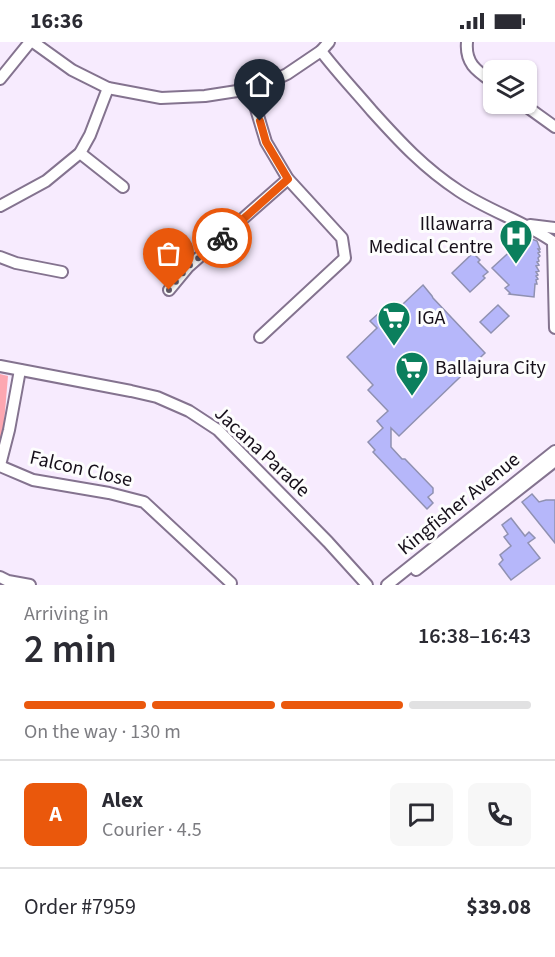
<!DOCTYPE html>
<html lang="en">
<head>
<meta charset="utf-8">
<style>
	body { margin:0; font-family:"Source Sans 3",sans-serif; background:#f7f7f7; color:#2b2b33; height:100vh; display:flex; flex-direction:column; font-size:22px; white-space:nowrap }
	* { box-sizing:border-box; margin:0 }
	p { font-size:20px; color:#7c7c81 }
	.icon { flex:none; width:33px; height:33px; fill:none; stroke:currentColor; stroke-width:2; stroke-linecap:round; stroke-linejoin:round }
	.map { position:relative; height:543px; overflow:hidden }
	.side { display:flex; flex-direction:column; background:#fff; flex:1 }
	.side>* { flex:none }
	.tools { position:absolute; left:483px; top:18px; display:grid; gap:12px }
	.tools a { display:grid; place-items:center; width:54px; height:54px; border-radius:9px; background:#fff; box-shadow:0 2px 4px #0004; font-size:30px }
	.pin { position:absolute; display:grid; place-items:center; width:51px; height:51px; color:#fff; margin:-62px -26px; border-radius:50% 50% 50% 0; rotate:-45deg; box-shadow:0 0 6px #0007 }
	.pin .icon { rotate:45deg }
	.courier { position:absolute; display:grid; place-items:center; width:60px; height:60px; margin:-30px; border:4px solid #ea580c; border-radius:50%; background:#fff; color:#222; box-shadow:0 2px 8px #0007 }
	.overview em { font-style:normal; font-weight:600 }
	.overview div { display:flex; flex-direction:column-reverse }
	.overview { display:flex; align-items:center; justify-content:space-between; height:102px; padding:0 24px }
	h1 { font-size:39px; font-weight:600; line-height:45px }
	.bar { display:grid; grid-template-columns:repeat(4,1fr); gap:9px 6px; align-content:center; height:72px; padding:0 24px }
	.bar i { height:8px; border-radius:4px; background:#e1e1e2 }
	.bar .active { background:#ea580c }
	.bar p { grid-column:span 4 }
	.line { display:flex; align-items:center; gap:15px; padding:0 24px; border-top:2px solid #e1e1e2 }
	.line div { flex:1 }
	.round { display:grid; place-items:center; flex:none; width:63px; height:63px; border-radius:9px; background:#f7f7f7 }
	.status { display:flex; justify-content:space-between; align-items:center; height:42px; padding:0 30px; background:#fff; direction:ltr }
	.status svg { height:16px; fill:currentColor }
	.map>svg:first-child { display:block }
</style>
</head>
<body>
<div class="status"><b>16:36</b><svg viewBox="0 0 49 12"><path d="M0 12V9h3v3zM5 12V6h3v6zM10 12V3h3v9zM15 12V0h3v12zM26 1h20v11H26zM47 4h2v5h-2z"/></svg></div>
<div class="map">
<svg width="555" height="543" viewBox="0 0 555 543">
	<rect width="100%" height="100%" fill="#f7ebfe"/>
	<polygon fill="#fda7b1" points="0,332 8,334 4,381 0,403"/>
	<g fill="#b6b7fa" stroke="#9091b1" stroke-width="1.5">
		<polygon points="519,192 537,199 540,207 538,207 540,210 538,211 540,214 538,216 539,219 537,220 539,223 536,224 539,229 536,230 538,233 536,234 538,237 536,238 537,242 535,242 534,255 509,252 510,251 505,246 509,243 492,226 517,203 512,198"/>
		<polygon points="473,211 480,218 478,220 488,230 483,234 485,236 470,250 452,231"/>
		<polygon points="423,243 432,254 433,256 485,311 399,394 391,386 391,405 402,417 405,417 433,446 433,451 428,455 433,461 427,467 373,410 375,408 368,400 383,386 377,379 388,369 368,348 373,343 347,315 377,286 370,279 379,271 386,278"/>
		<polygon points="498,263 509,274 491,291 480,280"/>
		<polygon points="532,452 539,460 546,458 555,458 555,501 522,460"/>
		<polygon points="511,476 525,494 529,490 535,496 528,501 540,516 511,538 499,522 503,518 500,513 511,504 504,495 508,492 502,483"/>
	</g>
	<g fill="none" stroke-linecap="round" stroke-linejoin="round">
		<g stroke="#84738f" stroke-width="14">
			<g id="minor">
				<polyline points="33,0 72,28 108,46 161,56 205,54 250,47 268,41 287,32 321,9 329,0"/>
				<path d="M467,0C465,22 477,29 494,41"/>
				<path d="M321,9C337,30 355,49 372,69C400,100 424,126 459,149C489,169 523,179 552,199"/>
				<polyline points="0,37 30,0"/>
				<polyline points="250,47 266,100 288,137 342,196 345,216 260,295"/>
				<polyline points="523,62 555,85"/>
				<polyline points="80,111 123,145"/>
				<polyline points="0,164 46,139 80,111 90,93 108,46"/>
				<polyline points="530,183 555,186"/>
				<polyline points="553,200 555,286"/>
				<polyline points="0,215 16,221 62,230"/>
				<polyline points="169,248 188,225 288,137"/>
				<polyline points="0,324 131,349 157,355 189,369 218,388 328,500 367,543"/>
				<polyline points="0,423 9,388 20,328"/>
				<polyline points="0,424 33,438 109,451 144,460 231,541"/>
				<polyline points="416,528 555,419"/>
				<polyline points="0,535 8,539 30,543"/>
				<polyline points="387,543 555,409"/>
			</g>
		</g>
		<use href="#minor" stroke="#fff" stroke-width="10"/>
	</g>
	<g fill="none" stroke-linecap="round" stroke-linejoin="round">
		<polyline stroke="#655c6a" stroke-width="6" stroke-dasharray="0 10.8" points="169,248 188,225 222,196"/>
		<polyline stroke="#ea580c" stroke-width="8" points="222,196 288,137 266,100 260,79"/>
	</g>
	<defs>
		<g id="hospital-pin" transform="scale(1.725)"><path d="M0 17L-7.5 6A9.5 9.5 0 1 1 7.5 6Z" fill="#0b7f5d" stroke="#fdfdfd"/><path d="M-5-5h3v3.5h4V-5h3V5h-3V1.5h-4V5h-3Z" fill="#fff"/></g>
		<g id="supermarket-pin" transform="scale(1.725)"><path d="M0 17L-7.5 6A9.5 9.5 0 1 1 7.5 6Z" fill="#0b7f5d" stroke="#fdfdfd"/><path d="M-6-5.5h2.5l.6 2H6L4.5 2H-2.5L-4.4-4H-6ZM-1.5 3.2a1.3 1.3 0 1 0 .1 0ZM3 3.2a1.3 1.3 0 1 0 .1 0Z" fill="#fff"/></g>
	</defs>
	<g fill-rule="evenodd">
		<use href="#hospital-pin" x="516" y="194"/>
		<use href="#supermarket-pin" x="394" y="276"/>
		<use href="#supermarket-pin" x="412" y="326"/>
	</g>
	<g text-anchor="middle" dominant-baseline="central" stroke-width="6" stroke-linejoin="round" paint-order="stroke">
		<g font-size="20" fill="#160f1a" stroke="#fdfdfd" text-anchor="start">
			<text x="493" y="182" text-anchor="end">Illawarra<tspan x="493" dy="23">Medical Centre</tspan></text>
			<text x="417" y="276">IGA</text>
			<text x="435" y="326">Ballajura City</text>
		</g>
		<g font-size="20" fill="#160f1a" stroke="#fdfdfd">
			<text transform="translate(262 410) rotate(43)">Jacana Parade</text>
			<text transform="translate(81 427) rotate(13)">Falcon Close</text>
			<text transform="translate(459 462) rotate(-39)">Kingfisher Avenue</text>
		</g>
	</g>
</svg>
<div class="tools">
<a><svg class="icon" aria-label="layers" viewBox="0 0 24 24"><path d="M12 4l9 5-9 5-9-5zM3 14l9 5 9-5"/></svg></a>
</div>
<div class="pin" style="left:169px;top:248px;background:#ea580c"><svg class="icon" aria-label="bag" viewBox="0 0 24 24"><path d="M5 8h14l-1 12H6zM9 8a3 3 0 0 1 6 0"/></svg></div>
<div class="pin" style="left:260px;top:79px;background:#1f2937"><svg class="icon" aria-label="home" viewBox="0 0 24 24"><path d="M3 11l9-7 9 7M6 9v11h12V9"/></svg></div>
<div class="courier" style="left:222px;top:196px"><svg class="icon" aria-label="bike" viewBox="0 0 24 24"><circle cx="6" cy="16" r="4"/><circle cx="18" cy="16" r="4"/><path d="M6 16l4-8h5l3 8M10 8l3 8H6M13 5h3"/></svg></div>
</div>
<section class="side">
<div class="overview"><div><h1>2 min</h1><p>Arriving in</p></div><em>16:38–16:43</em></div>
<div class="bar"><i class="active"></i><i class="active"></i><i class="active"></i><i></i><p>On the way · 130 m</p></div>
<div class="line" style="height:108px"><b class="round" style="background:#ea580c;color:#fff">A</b><div><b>Alex</b><p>Courier · 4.5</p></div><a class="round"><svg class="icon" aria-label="chat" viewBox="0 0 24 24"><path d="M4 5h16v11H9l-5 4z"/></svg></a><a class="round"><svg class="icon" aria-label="phone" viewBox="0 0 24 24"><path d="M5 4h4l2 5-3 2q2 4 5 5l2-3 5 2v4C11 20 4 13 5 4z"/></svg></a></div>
<div class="line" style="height:78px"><div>Order #7959</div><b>$39.08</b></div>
</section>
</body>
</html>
